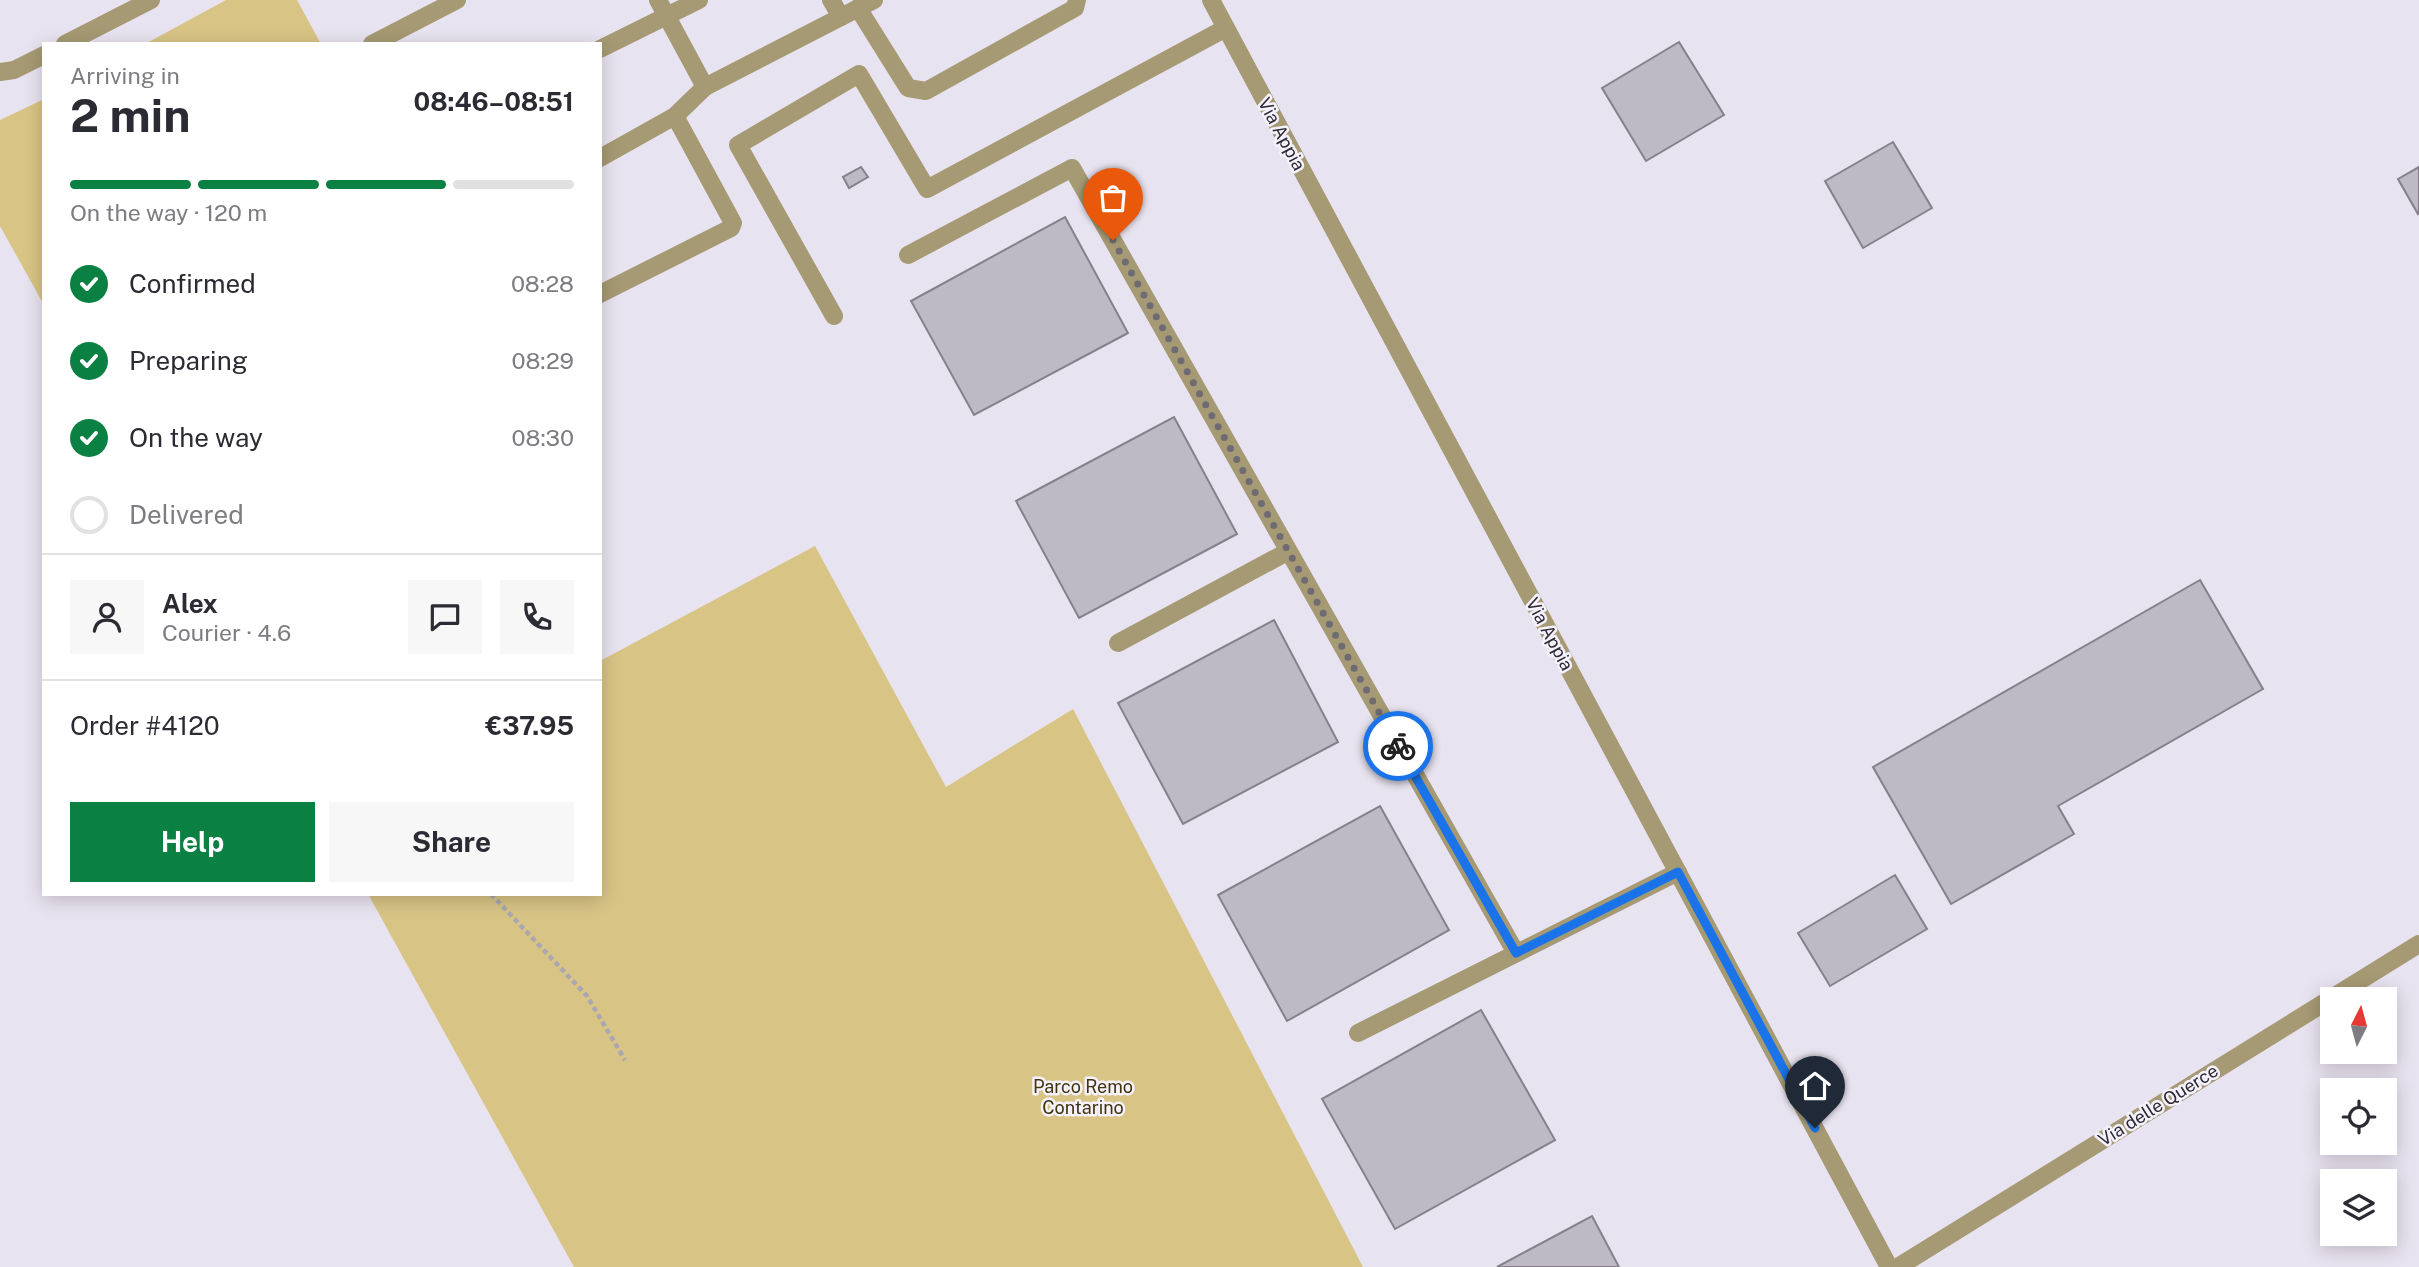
<!DOCTYPE html>
<html lang="en">
<head>
<meta charset="utf-8">
<style>
	body { margin:0; font-family:"Public Sans",sans-serif; background:#f7f7f7; color:#2b2b33; height:100vh; display:flex; flex-direction:column; font-size:26px; white-space:nowrap }
	* { box-sizing:border-box; margin:0 }
	p { font-size:23px; color:#7c7c81 }
	.icon { flex:none; width:38px; height:38px; fill:none; stroke:currentColor; stroke-width:2; stroke-linecap:round; stroke-linejoin:round }
	.map { position:relative; flex:1; overflow:hidden }
	.sheet { position:absolute; left:42px; top:42px; width:560px; height:854px; display:flex; flex-direction:column; background:#fff; border-radius:0px; box-shadow:0 4px 18px #0003 }
	.sheet>* { flex:none }
	.needle { width:46px; rotate:6deg }
	.buttons { position:absolute; left:2320px; top:987px; display:grid; gap:14px }
	.buttons a { display:grid; place-items:center; width:77px; height:77px; border-radius:0px; background:#fff; box-shadow:0 4px 18px #0003; font-size:35px }
	.pin { position:absolute; display:grid; place-items:center; width:60px; height:60px; color:#fff; margin:-72px -30px; border-radius:50% 50% 50% 0; rotate:-45deg; box-shadow:0 0 7px #0007 }
	.pin .icon { rotate:45deg }
	.courier { position:absolute; display:grid; place-items:center; width:70px; height:70px; margin:-35px; border:5px solid #1a73e8; border-radius:50%; background:#fff; color:#222; box-shadow:0 2px 9px #0007 }
	.summary em { font-style:normal; font-weight:700 }
	.summary div { display:flex; flex-direction:column-reverse }
	.summary { display:flex; align-items:center; justify-content:space-between; height:119px; padding:0 28px }
	h1 { font-size:46px; font-weight:700; line-height:52px }
	.bar { display:grid; grid-template-columns:repeat(4,1fr); gap:10px 7px; align-content:center; height:84px; padding:0 28px }
	.bar i { height:9px; border-radius:5px; background:#e1e1e2 }
	.bar .current { background:#0b8043 }
	.bar p { grid-column:span 4 }
	.line { display:flex; align-items:center; gap:18px; padding:0 28px; border-top:2px solid #e1e1e2 }
	.line div { flex:1 }
	.round { display:grid; place-items:center; flex:none; width:74px; height:74px; border-radius:0px; background:#f7f7f7 }
	ol { padding:0 28px; list-style:none }
	li { display:flex; align-items:center; gap:21px; height:77px }
	li p { margin-inline-start:auto }
	li .icon { padding:7px; border-radius:50%; background:#0b8043; color:#fff; stroke-width:4 }
	li:last-child { color:#7c7c81 }
	li i { width:38px; height:38px; border:4px solid #e1e1e2; border-radius:50% }
	.button { display:flex; gap:14px; margin-top:auto; padding:14px 28px }
	.button a { flex:1; height:80px; border-radius:0px; background:#0b8043; color:#fff; font-size:28px; font-weight:700; line-height:80px; text-align:center }
	.button a+a { background:#f7f7f7; color:#2b2b33 }
	.map>svg:first-child { display:block }
</style>
</head>
<body>
<div class="map">
<svg width="2419" height="1267" viewBox="0 0 2419 1267">
	<rect width="100%" height="100%" fill="#e8e3f0"/>
	<g fill="#d8c485">
		<polygon points="226,0 297,0 321,44 145,44"/>
		<polygon points="44,99 44,305 0,226 0,120"/>
		<polygon points="815,546 946,787 1073,709 1363,1267 574,1267 368,894 600,894 600,661"/>
	</g>
	<g fill="#bdb9c5" stroke="#85808c" stroke-width="2">
		<polygon points="1679,42 1724,115 1646,161 1602,88"/>
		<polygon points="1893,142 1932,208 1863,248 1825,181"/>
		<polygon points="861,167 868,177 849,188 843,177"/>
		<polygon points="2419,167 2419,213 2418,214 2398,179"/>
		<polygon points="1065,217 1128,333 974,415 911,301"/>
		<polygon points="1174,417 1237,534 1079,618 1016,501"/>
		<polygon points="2200,580 2263,689 2058,806 2074,834 1951,904 1873,767"/>
		<polygon points="1274,620 1338,742 1183,824 1118,703"/>
		<polygon points="1380,806 1449,930 1287,1021 1218,895"/>
		<polygon points="1895,875 1927,929 1830,986 1798,933"/>
		<polygon points="1481,1010 1555,1140 1395,1229 1322,1099"/>
		<polygon points="1592,1216 1619,1267 1497,1267"/>
	</g>
	<g fill="none" stroke-linecap="round" stroke-linejoin="round">
		<polyline stroke="#aba7b1" stroke-width="4.5" stroke-dasharray="5 3.5" stroke-linecap="butt" points="491,894 587,996 625,1060"/>
		<g stroke="#a69a74" stroke-width="18">
			<polyline points="658,0 705,87"/>
			<polyline points="831,0 841,17"/>
			<polyline points="1211,0 1889,1267"/>
			<polyline points="858,8 908,88 926,91 1075,8 1077,0"/>
			<polyline points="65,44 151,0"/>
			<polyline points="372,44 457,0"/>
			<polyline points="600,49 699,0"/>
			<polyline points="0,72 14,70 44,55"/>
			<polyline points="600,158 675,116 705,87 874,0"/>
			<polyline points="908,255 1072,168 1516,953"/>
			<polyline points="600,294 731,228 733,223 675,116"/>
			<polyline points="834,316 738,145 859,74 927,189 1226,28"/>
			<polyline points="1118,643 1287,552"/>
			<polyline points="1358,1033 1678,872"/>
			<polyline points="1898,1267 2419,944"/>
		</g>
	</g>
	<g fill="none" stroke-linecap="round" stroke-linejoin="round">
		<polyline stroke="#6e6b73" stroke-width="7" stroke-dasharray="0 12.6" points="1113,240 1398,746"/>
		<polyline stroke="#1a73e8" stroke-width="9" points="1398,746 1516,953 1678,872 1815,1128"/>
	</g>
	<g text-anchor="middle" dominant-baseline="central" stroke-width="5" stroke-linejoin="round" paint-order="stroke">
		<g font-size="18" fill="#2d2b30" stroke="#f6f1fe">
			<text transform="translate(1282 134) rotate(62)">Via Appia</text>
			<text transform="translate(1550 634) rotate(62)">Via Appia</text>
			<text transform="translate(2158 1105) rotate(-32)">Via delle Querce</text>
		</g>
		<g font-size="18" fill="#403409" stroke="#f6f1fe">
			<text x="1083" y="1086">Parco Remo<tspan x="1083" dy="21">Contarino</tspan></text>
		</g>
	</g>
</svg>
<div class="buttons">
<a><svg class="needle" viewBox="-14 -14 28 28"><path d="M0-13l5 13h-10z" fill="#e53935"/><path d="M0 13l5-13h-10z" fill="#7c7c81"/></svg></a>
<a><svg class="icon" aria-label="locate" viewBox="0 0 24 24"><circle cx="12" cy="12" r="6"/><path d="M12 2v4M12 18v4M2 12h4M18 12h4"/></svg></a>
<a><svg class="icon" aria-label="layers" viewBox="0 0 24 24"><path d="M12 4l9 5-9 5-9-5zM3 14l9 5 9-5"/></svg></a>
</div>
<div class="pin" style="left:1113px;top:240px;background:#ea580c"><svg class="icon" aria-label="bag" viewBox="0 0 24 24"><path d="M5 8h14l-1 12H6zM9 8a3 3 0 0 1 6 0"/></svg></div>
<div class="pin" style="left:1815px;top:1128px;background:#1f2937"><svg class="icon" aria-label="home" viewBox="0 0 24 24"><path d="M3 11l9-7 9 7M6 9v11h12V9"/></svg></div>
<div class="courier" style="left:1398px;top:746px"><svg class="icon" aria-label="bike" viewBox="0 0 24 24"><circle cx="6" cy="16" r="4"/><circle cx="18" cy="16" r="4"/><path d="M6 16l4-8h5l3 8M10 8l3 8H6M13 5h3"/></svg></div>
<section class="sheet">
<div class="summary"><div><h1>2 min</h1><p>Arriving in</p></div><em>08:46–08:51</em></div>
<div class="bar"><i class="current"></i><i class="current"></i><i class="current"></i><i></i><p>On the way · 120 m</p></div>
<ol>
<li><svg class="icon" aria-label="check" viewBox="0 0 24 24"><path d="M5 12l5 5 9-10"/></svg>Confirmed<p>08:28</p></li>
<li><svg class="icon" aria-label="check" viewBox="0 0 24 24"><path d="M5 12l5 5 9-10"/></svg>Preparing<p>08:29</p></li>
<li><svg class="icon" aria-label="check" viewBox="0 0 24 24"><path d="M5 12l5 5 9-10"/></svg>On the way<p>08:30</p></li>
<li><i></i>Delivered</li>
</ol>
<div class="line" style="height:126px"><a class="round"><svg class="icon" aria-label="person" viewBox="0 0 24 24"><circle cx="12" cy="8" r="4"/><path d="M4 21q1-7 8-7t8 7"/></svg></a><div><b>Alex</b><p>Courier · 4.6</p></div><a class="round"><svg class="icon" aria-label="chat" viewBox="0 0 24 24"><path d="M4 5h16v11H9l-5 4z"/></svg></a><a class="round"><svg class="icon" aria-label="phone" viewBox="0 0 24 24"><path d="M5 4h4l2 5-3 2q2 4 5 5l2-3 5 2v4C11 20 4 13 5 4z"/></svg></a></div>
<div class="line" style="height:91px"><div>Order #4120</div><b>€37.95</b></div>
<div class="button"><a>Help</a><a>Share</a></div>
</section>
</div>
</body>
</html>
